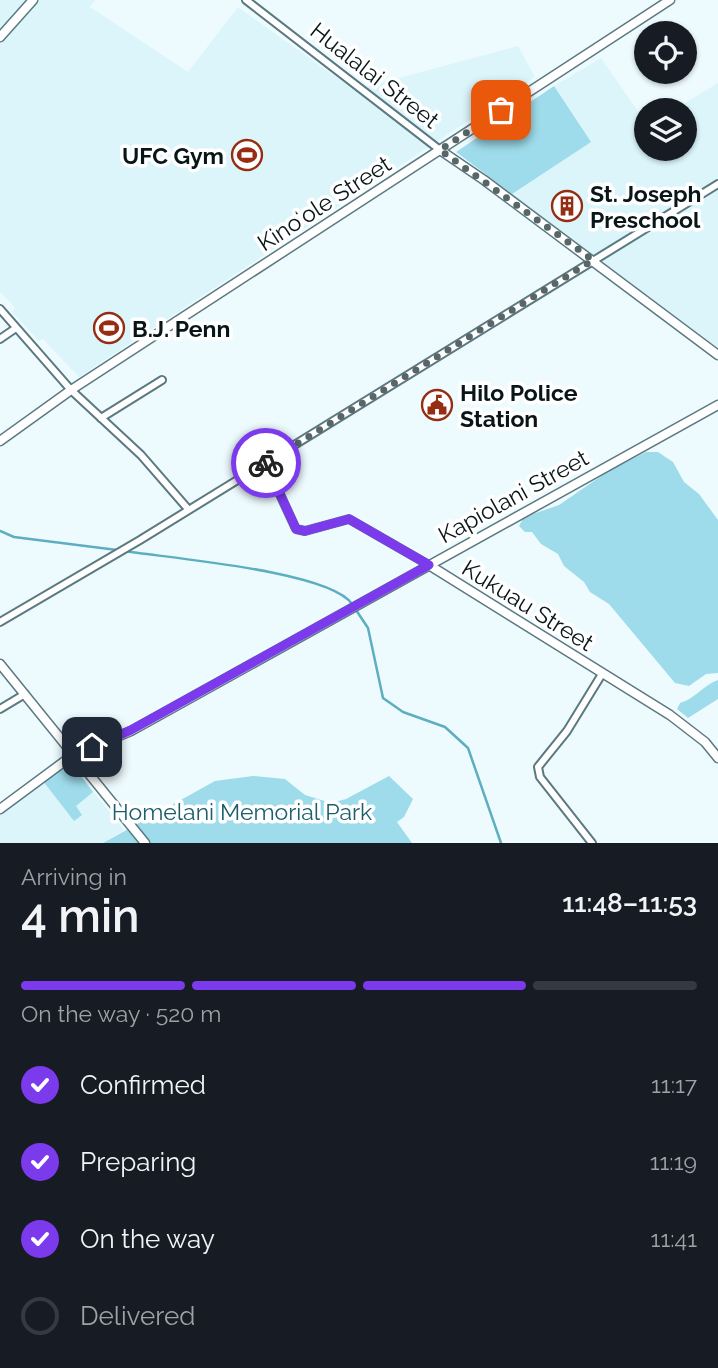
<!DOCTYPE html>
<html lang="en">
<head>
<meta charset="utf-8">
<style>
	body { margin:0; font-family:Raleway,sans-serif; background:#242831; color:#f1f3f6; height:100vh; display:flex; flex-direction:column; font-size:26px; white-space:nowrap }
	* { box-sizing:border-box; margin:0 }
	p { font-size:23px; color:#9ea1a6 }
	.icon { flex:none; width:38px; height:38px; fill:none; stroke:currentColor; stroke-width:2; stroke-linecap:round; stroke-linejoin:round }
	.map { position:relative; height:843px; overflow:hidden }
	.details { display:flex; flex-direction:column; background:#171b24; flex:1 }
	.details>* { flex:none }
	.buttons { position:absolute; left:634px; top:21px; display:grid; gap:14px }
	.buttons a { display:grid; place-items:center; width:63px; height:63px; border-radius:50%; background:#171b24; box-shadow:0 2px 5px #0004; font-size:35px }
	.pin { position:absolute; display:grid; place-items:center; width:60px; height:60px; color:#fff; margin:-30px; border-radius:14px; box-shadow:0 4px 10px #0006 }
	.courier { position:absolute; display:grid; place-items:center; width:70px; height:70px; margin:-35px; border:5px solid #7c3aed; border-radius:50%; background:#fff; color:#222; box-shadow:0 2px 9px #0007 }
	.summary em { font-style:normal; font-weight:600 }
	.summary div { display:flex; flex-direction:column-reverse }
	.summary { display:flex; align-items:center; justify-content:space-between; height:119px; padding:0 21px }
	h1 { font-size:46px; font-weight:600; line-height:52px }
	.bar { display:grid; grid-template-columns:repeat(4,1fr); gap:10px 7px; align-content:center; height:84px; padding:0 21px }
	.bar i { height:9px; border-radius:5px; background:#363941 }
	.bar .selected { background:#7c3aed }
	.bar p { grid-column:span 4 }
	ol { padding:0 21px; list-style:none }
	li { display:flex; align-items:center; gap:21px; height:77px }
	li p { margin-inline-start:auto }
	li .icon { padding:7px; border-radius:50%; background:#7c3aed; color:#fff; stroke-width:4 }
	li:last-child { color:#9ea1a6 }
	li i { width:38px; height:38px; border:4px solid #363941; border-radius:50% }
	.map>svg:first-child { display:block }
</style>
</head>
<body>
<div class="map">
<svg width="718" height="843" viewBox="0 0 718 843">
	<rect width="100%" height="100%" fill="#eefbfe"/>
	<g fill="#dbf5fb">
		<polygon points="0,0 95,0 90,7 188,72 238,7 354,90 518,46 535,77 79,377 43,339 39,341 12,312 15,308 0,292"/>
		<polygon points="601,58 646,123 646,149 684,149 684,110 674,110 718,83 718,348 512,194 554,86"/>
		<polygon points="69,761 124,830 103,843 0,843 0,812"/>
	</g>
	<g fill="#9edcec">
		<polygon points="554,86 591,142 512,194 456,152"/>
		<polygon points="646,452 658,452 673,462 684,482 699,494 718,520 718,673 706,674 689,686 675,683 609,604 590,592 584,582 564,566 558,554 541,544 532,532 525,532 519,526 524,517 559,505 610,470"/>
		<path d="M718,680V699L688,718L677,709L680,703C695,699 703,685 718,680Z"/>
		<polygon points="69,761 93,792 76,806 82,815 74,821 43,781"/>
		<polygon points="253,776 285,779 305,795 331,803 346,799 389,776 413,799 404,817 397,822 412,843 103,843 215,781"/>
	</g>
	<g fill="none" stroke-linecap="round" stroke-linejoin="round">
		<g stroke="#5daec1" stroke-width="2.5">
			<polyline points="0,531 14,537 117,550"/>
			<path d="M124,551C168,558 330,571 352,604"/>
			<polyline points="356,610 368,628 383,698 403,712 445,727 468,748 501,843"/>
		</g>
		<g stroke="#5b7981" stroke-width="10">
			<g id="minor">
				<polyline points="246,0 440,150"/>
				<polyline points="0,309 71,390 141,455 188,509"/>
				<polyline points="0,339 16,328"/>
				<polyline points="101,418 162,380"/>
				<polyline points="265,462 296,529 305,531 349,519 429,565"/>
				<polyline points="0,622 140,540 718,184"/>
				<polyline points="0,709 25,694"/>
				<polyline points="592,843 540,777 538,767 567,731 602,674"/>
			</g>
		</g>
		<g stroke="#5b7981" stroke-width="11">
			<g id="tertiary">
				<polyline points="0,37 33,0"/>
				<polyline points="440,150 484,180 718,355"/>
				<polyline points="0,441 71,390 670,0"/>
				<polyline points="429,565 670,715 705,742 718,758"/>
				<polyline points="0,664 145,843"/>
				<polyline points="0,809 73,755 131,731 718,405"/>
			</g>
		</g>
		<use href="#minor" stroke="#fff" stroke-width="6"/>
		<use href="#tertiary" stroke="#fff" stroke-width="8"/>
	</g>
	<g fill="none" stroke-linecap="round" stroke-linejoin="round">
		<polyline stroke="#596668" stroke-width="7" stroke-dasharray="0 12.6" points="266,463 593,260 440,150 501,110"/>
		<polyline stroke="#7c3aed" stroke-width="9" points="92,747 131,730 429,565 349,519 305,531 296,529 266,463"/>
	</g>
	<defs>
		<g id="stadium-ring" transform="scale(1.575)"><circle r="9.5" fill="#fff" stroke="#952d13" stroke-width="1.5"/><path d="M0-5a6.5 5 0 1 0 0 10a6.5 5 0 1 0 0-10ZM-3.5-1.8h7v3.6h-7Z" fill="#952d13"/></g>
		<g id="building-ring" transform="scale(1.575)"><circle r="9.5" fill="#fff" stroke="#952d13" stroke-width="1.5"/><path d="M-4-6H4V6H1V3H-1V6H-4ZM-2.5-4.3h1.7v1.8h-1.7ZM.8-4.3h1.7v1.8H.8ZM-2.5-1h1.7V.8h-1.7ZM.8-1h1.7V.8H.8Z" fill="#952d13"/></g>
		<g id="civic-ring" transform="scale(1.575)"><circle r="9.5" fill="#fff" stroke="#952d13" stroke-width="1.5"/><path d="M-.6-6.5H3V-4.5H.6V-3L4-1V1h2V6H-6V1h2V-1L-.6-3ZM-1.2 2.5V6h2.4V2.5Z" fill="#952d13"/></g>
	</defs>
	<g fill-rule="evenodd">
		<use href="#stadium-ring" x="247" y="155"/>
		<use href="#building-ring" x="567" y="206"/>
		<use href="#stadium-ring" x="109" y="328"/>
		<use href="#civic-ring" x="437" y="405"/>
	</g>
	<g text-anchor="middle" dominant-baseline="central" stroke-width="7" stroke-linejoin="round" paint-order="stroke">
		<g font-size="23" fill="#091618" stroke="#fff">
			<text transform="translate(375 75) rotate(38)">Hualalai Street</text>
			<text transform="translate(324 203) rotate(-33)">Kinoʻole Street</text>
			<text transform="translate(513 496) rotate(-29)">Kapiolani Street</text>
			<text transform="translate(528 605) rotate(32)">Kukuau Street</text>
		</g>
		<g font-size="23" font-weight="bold" fill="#091618" stroke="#fff" text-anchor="start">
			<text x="224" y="155" text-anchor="end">UFC Gym</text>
			<text x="590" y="193">St. Joseph<tspan x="590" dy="26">Preschool</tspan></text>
			<text x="132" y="328">B.J. Penn</text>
			<text x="460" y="392">Hilo Police<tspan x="460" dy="26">Station</tspan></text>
		</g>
		<g font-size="23" fill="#1c5e6c" stroke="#fff">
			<text x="242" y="811">Homelani Memorial Park</text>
		</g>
	</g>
</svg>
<div class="buttons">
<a><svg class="icon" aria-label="locate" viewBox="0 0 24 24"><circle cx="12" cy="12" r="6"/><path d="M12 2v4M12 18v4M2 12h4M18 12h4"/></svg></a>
<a><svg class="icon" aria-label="layers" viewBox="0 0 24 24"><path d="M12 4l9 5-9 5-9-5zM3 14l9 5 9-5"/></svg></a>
</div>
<div class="pin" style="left:501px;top:110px;background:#ea580c"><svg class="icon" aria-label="bag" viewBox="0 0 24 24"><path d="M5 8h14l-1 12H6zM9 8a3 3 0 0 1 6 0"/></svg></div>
<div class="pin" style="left:92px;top:747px;background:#1f2937"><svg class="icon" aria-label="home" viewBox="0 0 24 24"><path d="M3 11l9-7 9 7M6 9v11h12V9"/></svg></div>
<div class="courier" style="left:266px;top:463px"><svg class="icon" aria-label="bike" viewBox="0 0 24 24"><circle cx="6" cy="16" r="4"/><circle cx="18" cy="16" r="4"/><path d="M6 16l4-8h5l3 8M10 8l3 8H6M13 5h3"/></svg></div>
</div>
<section class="details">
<div class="summary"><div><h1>4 min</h1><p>Arriving in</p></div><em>11:48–11:53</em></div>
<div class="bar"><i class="selected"></i><i class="selected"></i><i class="selected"></i><i></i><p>On the way · 520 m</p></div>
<ol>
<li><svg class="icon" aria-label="check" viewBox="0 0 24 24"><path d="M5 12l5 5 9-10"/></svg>Confirmed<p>11:17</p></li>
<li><svg class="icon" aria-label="check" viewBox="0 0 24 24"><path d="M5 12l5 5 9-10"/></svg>Preparing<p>11:19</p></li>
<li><svg class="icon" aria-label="check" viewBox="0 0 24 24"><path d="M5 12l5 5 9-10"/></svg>On the way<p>11:41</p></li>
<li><i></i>Delivered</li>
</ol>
</section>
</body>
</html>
